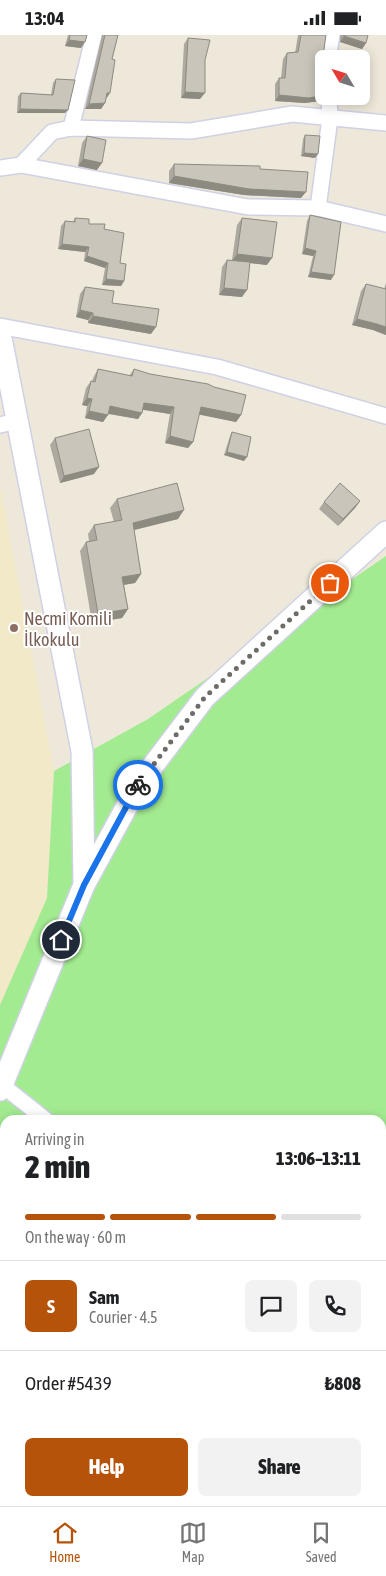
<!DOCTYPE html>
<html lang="en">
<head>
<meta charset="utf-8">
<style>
	body { margin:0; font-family:"Asap Condensed",sans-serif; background:#f2f2f2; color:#202124; height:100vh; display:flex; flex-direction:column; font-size:19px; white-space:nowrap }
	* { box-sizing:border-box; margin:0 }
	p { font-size:16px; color:#757577 }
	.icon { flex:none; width:28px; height:28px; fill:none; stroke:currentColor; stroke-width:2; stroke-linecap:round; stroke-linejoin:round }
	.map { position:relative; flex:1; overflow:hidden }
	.panel { position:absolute; left:0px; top:1080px; width:386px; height:391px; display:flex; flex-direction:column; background:#fff; border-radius:15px 15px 0 0; box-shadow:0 2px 12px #0003 }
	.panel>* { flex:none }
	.needle { width:32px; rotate:308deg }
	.buttons { position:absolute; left:315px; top:15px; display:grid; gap:10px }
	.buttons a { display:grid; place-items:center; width:55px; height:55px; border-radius:8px; background:#fff; box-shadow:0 2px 12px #0003; font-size:25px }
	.pin { position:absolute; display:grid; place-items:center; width:42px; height:42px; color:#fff; margin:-21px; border:2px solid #fff; border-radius:50%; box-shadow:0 1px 5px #0007 }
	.courier { position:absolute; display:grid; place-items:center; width:50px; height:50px; margin:-25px; border:4px solid #1a73e8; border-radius:50%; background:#fff; color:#222; box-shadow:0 1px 6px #0007 }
	.headline em { font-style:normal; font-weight:800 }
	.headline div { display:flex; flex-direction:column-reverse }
	.headline { display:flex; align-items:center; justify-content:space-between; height:85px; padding:0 25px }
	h1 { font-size:32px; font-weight:800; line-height:38px }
	.bar { display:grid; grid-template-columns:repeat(4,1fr); gap:8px 5px; align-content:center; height:60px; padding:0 25px }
	.bar i { height:6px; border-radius:4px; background:#e0e0e0 }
	.bar .on { background:#b45309 }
	.bar p { grid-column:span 4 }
	.line { display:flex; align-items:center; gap:12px; padding:0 25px; border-top:1px solid #e0e0e0 }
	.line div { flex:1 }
	.round { display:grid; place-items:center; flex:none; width:52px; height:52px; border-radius:8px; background:#f2f2f2 }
	.action { display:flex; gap:10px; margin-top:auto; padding:10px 25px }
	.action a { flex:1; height:58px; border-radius:8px; background:#b45309; color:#fff; font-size:20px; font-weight:800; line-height:58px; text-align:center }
	.action a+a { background:#f2f2f2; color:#202124 }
	.status { display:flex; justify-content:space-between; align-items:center; height:35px; padding:0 25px; background:#fff; direction:ltr }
	.status svg { height:14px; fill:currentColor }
	.menu { display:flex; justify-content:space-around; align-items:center; height:70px; border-top:1px solid #e0e0e0; background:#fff; font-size:14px; color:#757577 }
	.menu a { display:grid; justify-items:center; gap:2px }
	.menu .on { color:#b45309 }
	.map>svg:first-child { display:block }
</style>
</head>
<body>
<div class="status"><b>13:04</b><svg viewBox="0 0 49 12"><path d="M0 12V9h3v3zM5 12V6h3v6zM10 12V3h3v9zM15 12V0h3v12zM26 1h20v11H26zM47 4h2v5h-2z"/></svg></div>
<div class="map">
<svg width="386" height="1471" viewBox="0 0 386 1471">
	<rect width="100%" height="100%" fill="#eee8da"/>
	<polygon fill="#f1e9c8" points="0,450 54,736 47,863 0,970"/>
	<polygon fill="#a3eb91" points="386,521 386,1432 381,1427 381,1085 56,1085 36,1066 25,1085 5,1085 5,1123 0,1132 0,970 47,863 54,736 148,684"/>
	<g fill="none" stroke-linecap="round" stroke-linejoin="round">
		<g stroke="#cfd1e5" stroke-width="18">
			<g id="street">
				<polyline points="328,24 332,0"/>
				<polyline points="71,93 94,0"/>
				<polyline points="21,130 248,172 318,173 386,189"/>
				<polyline points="0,133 21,130 52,97 71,93 191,96 292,79 386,88"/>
				<polyline points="318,173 330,83 329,61"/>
				<polyline points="0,291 217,332 386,381"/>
				<polyline points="0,390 17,386"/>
				<polyline points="2,1050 46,1085"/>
				<polyline points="0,1286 5,1279"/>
				<polyline points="381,1455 386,1460"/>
				<polyline points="344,1466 348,1471"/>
			</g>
		</g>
		<g stroke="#cfd1e5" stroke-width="24">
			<g id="secondary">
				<polyline points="0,298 82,716 84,847"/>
				<polyline points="0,1055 84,850 139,749 205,662 386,497"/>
			</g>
		</g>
		<use href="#street" stroke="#fff" stroke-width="15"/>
		<use href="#secondary" stroke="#fff" stroke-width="21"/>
	</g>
	<g fill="#ada9a0">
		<polygon points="68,0 87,0 81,13 65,11"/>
		<polygon points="102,0 118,0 112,24 105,68 101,74 85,74"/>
		<polygon points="298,0 326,0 323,21 320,66 305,68 275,66 275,49 279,43 281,43 283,24 287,18 295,18"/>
		<polygon points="340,0 368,0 366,8 362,14 340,7"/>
		<polygon points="188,3 205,25 200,64 181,63 184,9"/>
		<polygon points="56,44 65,78 17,78 18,61 21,58 51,60 53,48"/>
		<polygon points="305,100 315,123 301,121 303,104"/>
		<polygon points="87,101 97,135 78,131 82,108"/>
		<polygon points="174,129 301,163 244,160 169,148 169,136"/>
		<polygon points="310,180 331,245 308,242 313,221 302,219 307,186"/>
		<polygon points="75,183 89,189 104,194 120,228 124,246 121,251 102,250 105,233 84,226 85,217 58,214 61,191 65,186 73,187"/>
		<polygon points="242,183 267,230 250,228 242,262 219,260 222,232 227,225 232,225 237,190"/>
		<polygon points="386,248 386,300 373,295 352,290 361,256 366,249 384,254"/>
		<polygon points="85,252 112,268 151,299 88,288 88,285 76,282 80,259"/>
		<polygon points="98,334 129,341 134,334 241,380 236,387 199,379 193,407 188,413 165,408 170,379 143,375 142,378 138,384 108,379 103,387 85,383 87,371 82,370 86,353 91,346 92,346 94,341"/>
		<polygon points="232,397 244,426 224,420 230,401"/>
		<polygon points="55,403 94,439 60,448 50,410"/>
		<polygon points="117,464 178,484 134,495 141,539 135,548 124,550 128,574 122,583 92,588 80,516 86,507 89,506 88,499 94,490 114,487 110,473"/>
		<polygon points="360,466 355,473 338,491 319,474 324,467"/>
		<polygon points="167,1466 196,1466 192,1471 168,1471 165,1469"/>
	</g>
	<g fill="#8d8a82">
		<polygon points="344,1 366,8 362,14 340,7"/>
		<polygon points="69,5 85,7 81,13 65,11"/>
		<polygon points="185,57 205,58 200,64 181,63"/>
		<polygon points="107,58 110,58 106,64"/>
		<polygon points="279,60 324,60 320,66 305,68 275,66"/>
		<polygon points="105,68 101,74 85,74 89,69"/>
		<polygon points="20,74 68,75 65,78 17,78"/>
		<polygon points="304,118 318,119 315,123 301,121"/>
		<polygon points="83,124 102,128 97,135 78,131"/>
		<polygon points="174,141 306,157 301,163 244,160 169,148"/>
		<polygon points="62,209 89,212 85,217 58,214"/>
		<polygon points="305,213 316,216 313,221 302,219"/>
		<polygon points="237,219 272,223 267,230 232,226"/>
		<polygon points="87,221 108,228 105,233 84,226"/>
		<polygon points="311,237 334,240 331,245 308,242"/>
		<polygon points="106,244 124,246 121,251 102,250"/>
		<polygon points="224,253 247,255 242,262 219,260"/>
		<polygon points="80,275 93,278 88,285 76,282"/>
		<polygon points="93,281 156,292 151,299 88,288"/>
		<polygon points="357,284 377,289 386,292 386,300 373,295 352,290"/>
		<polygon points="87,363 92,364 87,371 82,370"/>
		<polygon points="144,368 174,372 170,379 140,374"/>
		<polygon points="110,371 142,378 138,384 105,378"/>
		<polygon points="201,372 241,380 236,387 196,379"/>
		<polygon points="89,376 108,380 103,387 85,383"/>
		<polygon points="170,401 193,407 188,413 165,408"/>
		<polygon points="227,417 247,422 244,426 224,420"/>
		<polygon points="99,432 94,439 60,448 64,441"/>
		<polygon points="360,466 355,473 338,491 343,484"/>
		<polygon points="184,475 178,484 126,497 133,488"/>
		<polygon points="141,539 135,548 116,551 122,542"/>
		<polygon points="128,574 122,583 92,588 98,579"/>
	</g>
	<g fill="#c9c5ba" stroke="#8d8a82">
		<polygon points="70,0 87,0 85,7 69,5"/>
		<polygon points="105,0 118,0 112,24 115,25 110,58 107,58 105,68 89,69"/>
		<polygon points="301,0 326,0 323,21 326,24 324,24 324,60 309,63 279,60 279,43 285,43 287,18 298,17"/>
		<polygon points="344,0 368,0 366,8 344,1"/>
		<polygon points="188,3 210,5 205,25 205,58 185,57"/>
		<polygon points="56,44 75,45 68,75 20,74 21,58 53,60"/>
		<polygon points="305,100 320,101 318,119 304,118"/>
		<polygon points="87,101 106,105 102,128 83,124"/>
		<polygon points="174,129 260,131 260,134 308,137 306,157 249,154 174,141"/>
		<polygon points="310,180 341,187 334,240 311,237 316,216 305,213"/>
		<polygon points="75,183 89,184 89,189 105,189 104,194 124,198 120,228 126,229 124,246 106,244 108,228 87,221 89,212 62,209 65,186 75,187"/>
		<polygon points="242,183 277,187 272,223 237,219"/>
		<polygon points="227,225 250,227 247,255 224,253"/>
		<polygon points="366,249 386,254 386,292 377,289 357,284"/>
		<polygon points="85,252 114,256 112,268 159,274 156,292 93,281 93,278 80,275"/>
		<polygon points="98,334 132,341 134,334 150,339 208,349 214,352 246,360 241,380 201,372 193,407 170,401 174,372 144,368 142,378 110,371 108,380 89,376 92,364 87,363 91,346 95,347"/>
		<polygon points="89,394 99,432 64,441 55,403"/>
		<polygon points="232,397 251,402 247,422 227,417"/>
		<polygon points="177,448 184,475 133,488 141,539 122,542 128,574 98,579 86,507 97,505 94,490 122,485 117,464"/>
		<polygon points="340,448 360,466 343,484 324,467"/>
		<polygon points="175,1466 195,1466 191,1471 181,1471"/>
	</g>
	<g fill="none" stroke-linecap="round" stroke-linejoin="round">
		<polyline stroke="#6f6c68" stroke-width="5" stroke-dasharray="0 9" points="138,750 205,662 330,548"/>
		<polyline stroke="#1a73e8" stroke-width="6" points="61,905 84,850 138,750"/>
	</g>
	<circle fill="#8d6e63" stroke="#fff" stroke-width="2" cx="14" cy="593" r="5"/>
	<g text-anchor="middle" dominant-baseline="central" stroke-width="4" stroke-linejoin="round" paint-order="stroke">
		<g font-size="18" fill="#785e54" stroke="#fff" text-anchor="start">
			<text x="24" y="583">Necmi Komili<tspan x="24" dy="21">İlkokulu</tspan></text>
		</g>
	</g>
</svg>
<div class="buttons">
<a><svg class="needle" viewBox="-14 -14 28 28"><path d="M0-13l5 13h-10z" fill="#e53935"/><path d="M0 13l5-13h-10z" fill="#757577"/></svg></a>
</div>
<div class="pin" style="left:330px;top:548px;background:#ea580c"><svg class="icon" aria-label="bag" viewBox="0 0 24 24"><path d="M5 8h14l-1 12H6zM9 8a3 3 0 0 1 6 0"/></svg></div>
<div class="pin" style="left:61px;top:905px;background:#1f2937"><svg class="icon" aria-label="home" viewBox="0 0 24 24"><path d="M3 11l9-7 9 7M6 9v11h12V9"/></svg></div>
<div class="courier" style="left:138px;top:750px"><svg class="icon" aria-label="bike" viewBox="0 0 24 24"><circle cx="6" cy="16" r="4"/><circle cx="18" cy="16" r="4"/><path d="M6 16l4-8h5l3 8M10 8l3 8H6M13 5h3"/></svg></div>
<section class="panel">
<div class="headline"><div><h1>2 min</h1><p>Arriving in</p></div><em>13:06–13:11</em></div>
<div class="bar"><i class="on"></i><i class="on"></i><i class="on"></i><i></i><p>On the way · 60 m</p></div>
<div class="line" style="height:90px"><b class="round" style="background:#b45309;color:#fff">S</b><div><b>Sam</b><p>Courier · 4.5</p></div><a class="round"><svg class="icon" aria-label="chat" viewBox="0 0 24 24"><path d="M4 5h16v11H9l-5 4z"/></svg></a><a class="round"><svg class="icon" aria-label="phone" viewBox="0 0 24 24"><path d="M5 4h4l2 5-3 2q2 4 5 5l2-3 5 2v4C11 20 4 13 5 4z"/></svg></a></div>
<div class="line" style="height:65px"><div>Order #5439</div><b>₺808</b></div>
<div class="action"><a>Help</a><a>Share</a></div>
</section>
</div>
<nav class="menu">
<a class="on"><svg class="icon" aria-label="home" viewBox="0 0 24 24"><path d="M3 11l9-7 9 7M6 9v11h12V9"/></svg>Home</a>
<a><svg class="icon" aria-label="map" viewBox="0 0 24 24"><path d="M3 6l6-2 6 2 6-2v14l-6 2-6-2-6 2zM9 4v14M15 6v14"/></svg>Map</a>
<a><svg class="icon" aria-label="saved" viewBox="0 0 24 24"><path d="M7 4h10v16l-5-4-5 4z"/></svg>Saved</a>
</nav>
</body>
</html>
